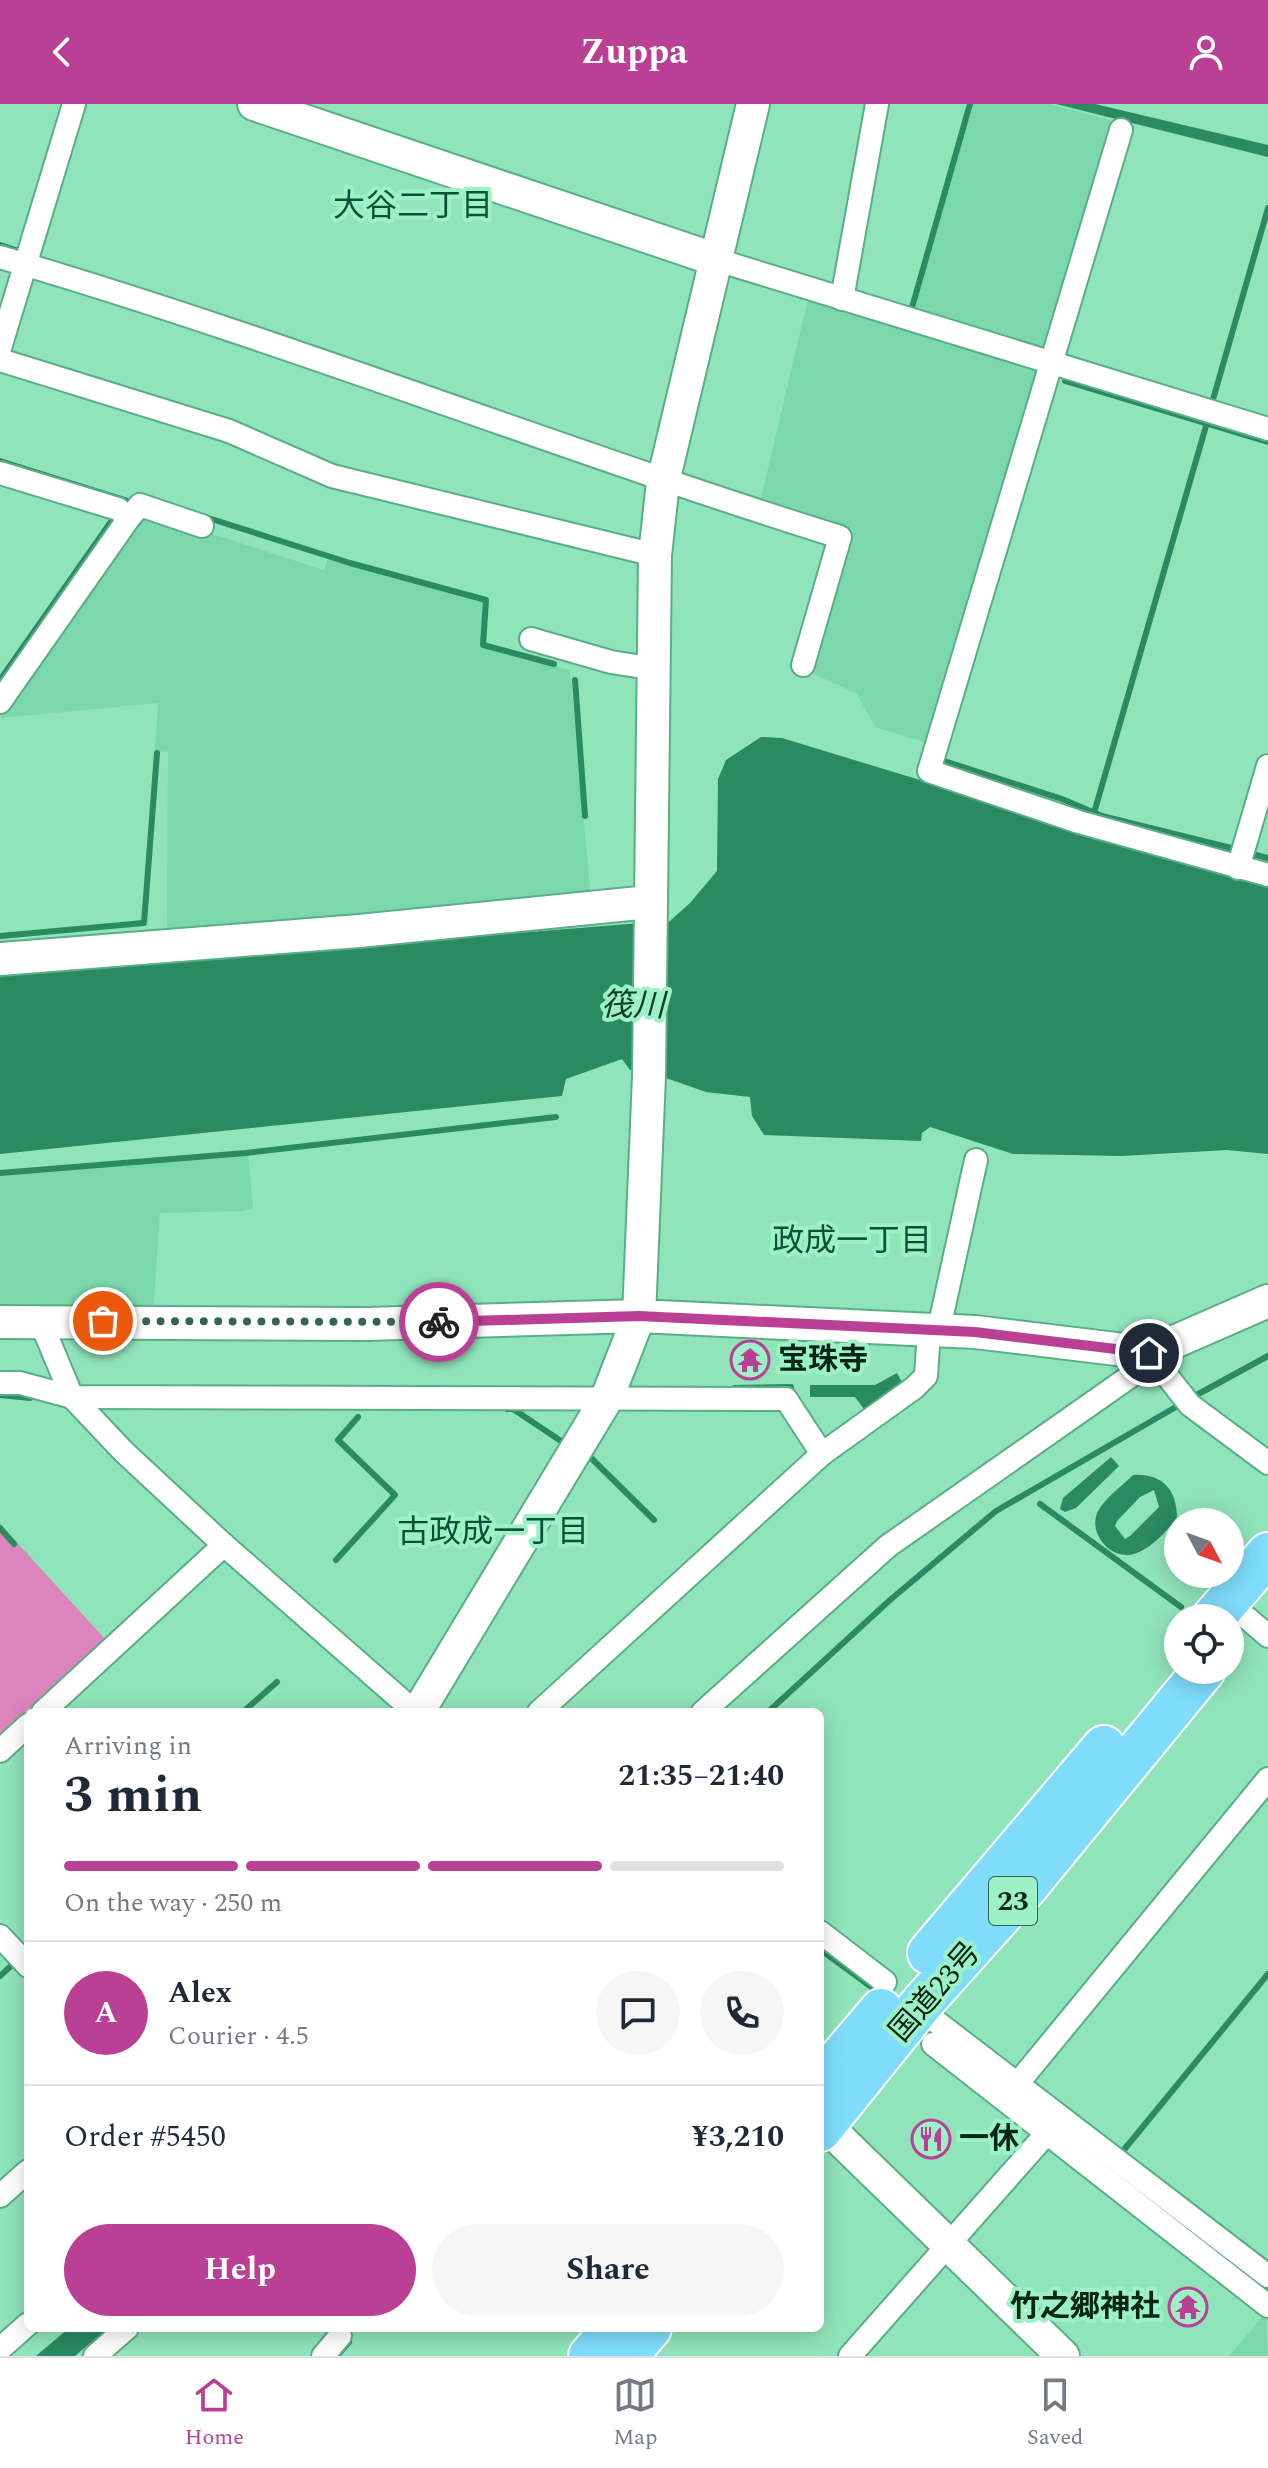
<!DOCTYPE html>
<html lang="en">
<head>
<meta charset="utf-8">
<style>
	body { margin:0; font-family:Spectral,"Noto Sans JP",serif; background:#f6f6f7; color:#1f2937; height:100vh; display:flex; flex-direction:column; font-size:30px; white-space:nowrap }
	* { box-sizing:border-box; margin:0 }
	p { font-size:26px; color:#747a83 }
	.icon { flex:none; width:44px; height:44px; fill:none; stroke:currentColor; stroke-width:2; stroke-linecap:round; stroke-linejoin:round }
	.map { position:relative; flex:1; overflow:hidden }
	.details { position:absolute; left:24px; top:1604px; width:800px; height:624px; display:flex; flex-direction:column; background:#fff; border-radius:12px; box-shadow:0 4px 20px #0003 }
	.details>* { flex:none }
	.needle { width:52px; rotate:131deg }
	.controls { position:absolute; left:1164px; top:1404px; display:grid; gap:16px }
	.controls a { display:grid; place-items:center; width:80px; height:80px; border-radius:50%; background:#fff; box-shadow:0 4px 20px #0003; font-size:40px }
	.pin { position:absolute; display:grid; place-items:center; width:68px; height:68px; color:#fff; margin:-34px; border:4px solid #fff; border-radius:50%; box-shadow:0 2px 8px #0007 }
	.courier { position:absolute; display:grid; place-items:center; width:80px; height:80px; margin:-40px; border:6px solid #b94094; border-radius:50%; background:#fff; color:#222; box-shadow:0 2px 10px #0007 }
	.headline em { font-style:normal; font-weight:700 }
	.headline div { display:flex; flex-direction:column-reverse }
	.headline { display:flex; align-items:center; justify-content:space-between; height:136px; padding:0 40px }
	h1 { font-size:52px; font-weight:700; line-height:60px }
	.bar { display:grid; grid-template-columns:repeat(4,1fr); gap:12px 8px; align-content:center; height:96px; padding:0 40px }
	.bar i { height:10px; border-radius:6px; background:#e0e1e3 }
	.bar .current { background:#b94094 }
	.bar p { grid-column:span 4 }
	.line { display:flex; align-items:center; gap:20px; padding:0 40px; border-top:2px solid #e0e1e3 }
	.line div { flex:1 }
	.round { display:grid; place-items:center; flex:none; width:84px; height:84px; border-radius:42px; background:#f6f6f7 }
	.button { display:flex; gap:16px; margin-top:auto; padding:16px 40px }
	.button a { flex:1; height:92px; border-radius:48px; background:#b94094; color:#fff; font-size:32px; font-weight:700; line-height:92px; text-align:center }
	.button a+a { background:#f6f6f7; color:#1f2937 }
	header { display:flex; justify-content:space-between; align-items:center; height:104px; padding:0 40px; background:#b94094; color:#fff; font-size:36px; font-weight:700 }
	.dock { display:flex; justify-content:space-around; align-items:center; height:112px; border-top:2px solid #e0e1e3; background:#fff; font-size:22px; color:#747a83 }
	.dock a { display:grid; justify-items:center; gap:4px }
	.dock .current { color:#b94094 }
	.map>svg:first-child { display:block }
</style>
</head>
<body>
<header><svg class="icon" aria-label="back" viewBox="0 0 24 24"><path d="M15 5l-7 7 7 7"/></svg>Zuppa<svg class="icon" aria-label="person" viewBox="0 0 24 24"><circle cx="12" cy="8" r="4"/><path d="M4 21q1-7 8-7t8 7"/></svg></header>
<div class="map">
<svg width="1268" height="2252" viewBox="0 0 1268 2252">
	<rect width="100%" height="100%" fill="#90e4ba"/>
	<g fill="#7bd8ac">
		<polygon points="973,0 1049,0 1117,18 1048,250 1043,248 1044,243 912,204"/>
		<polygon points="808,195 1042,263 930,640 875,623 857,590 814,570 853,425 761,394"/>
		<polygon points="141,407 324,466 328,454 483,498 480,541 570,566 591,794 167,830 168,648 155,647 158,599 0,614"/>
		<polygon points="248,1050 253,1104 244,1107 160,1109 153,1208 0,1210 0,1070"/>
		<polygon points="1266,2209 1268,2252 1229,2252"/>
	</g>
	<polygon fill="#dc84bc" points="0,1420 105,1535 0,1631"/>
	<g fill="#2a8a62" fill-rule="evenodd">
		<polygon points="1056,0 1095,0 1268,41 1268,53"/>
		<polygon points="0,354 128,394 132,403 0,363"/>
		<polygon points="761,633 782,634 1268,782 1268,1050 1227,1046 1122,1052 1013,1050 930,1023 922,1029 921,1037 764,1031 752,1012 750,993 706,988 666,974 666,967 630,966 622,955 566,975 562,992 0,1050 0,871 641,819 661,825 690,799 717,767 718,675 726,656"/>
		<polygon points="897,1269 904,1282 866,1308 855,1293 810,1293 810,1281 875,1281"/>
		<polygon points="1111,1353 1119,1362 1076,1404 1065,1408 1060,1405 1063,1394"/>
		<path d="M1133,1371C1161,1369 1177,1385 1177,1413C1168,1427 1146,1450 1128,1451C1107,1452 1088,1427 1098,1407C1105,1394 1122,1382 1133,1371ZM1154,1386L1159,1403L1130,1432L1125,1435L1115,1422L1117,1417L1140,1393Z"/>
		<polygon points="820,1842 877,1883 873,1888 820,1849"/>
		<polygon points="69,2224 108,2224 75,2252 36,2252"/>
	</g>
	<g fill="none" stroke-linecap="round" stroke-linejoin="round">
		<g stroke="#2a8a62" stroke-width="6">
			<polyline points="0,141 22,148"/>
			<polyline points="911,207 970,0"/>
			<polyline points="1065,277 1268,338"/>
			<polyline points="1212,299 1268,104"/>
			<polyline points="205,413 350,459 486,496 483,541 554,560"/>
			<polyline points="0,576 110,419"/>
			<polyline points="575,576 585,712"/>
			<polyline points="944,657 1062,695 1102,712 1235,745"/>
			<polyline points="1094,709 1206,322"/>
			<polyline points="1252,750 1268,754"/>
			<polyline points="0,832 144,819 157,649"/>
			<polyline points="0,1069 246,1049 556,1013"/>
			<polyline points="735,1284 791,1283"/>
			<polyline points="0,1291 30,1294"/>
			<polyline points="1191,1294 1268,1252"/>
			<polyline points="507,1305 513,1305 561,1337"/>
			<polyline points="586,1349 654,1416"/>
			<polyline points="1040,1400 1181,1503"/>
			<polyline points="0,1424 14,1440"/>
			<polyline points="336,1456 395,1391 338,1336 358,1313"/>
			<polyline points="243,1608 277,1578"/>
			<polyline points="768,1608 890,1496 996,1407 1181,1300"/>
			<polyline points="0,1872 13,1860"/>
			<polyline points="1123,2047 1268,1870"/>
			<polyline points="337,2252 349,2238"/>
		</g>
		<g stroke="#5aae86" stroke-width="26">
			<g id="street">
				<polyline points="1121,26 929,667 1079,718 1268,771"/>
				<path d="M0,153C283,236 558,345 840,433L803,561"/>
				<polyline points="714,155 1268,325"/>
				<polyline points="842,195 877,0"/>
				<polyline points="0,244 74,0"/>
				<polyline points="0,256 229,327 332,372 655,451"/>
				<polyline points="0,369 118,405 129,414 0,598"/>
				<polyline points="129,414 140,401 202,422"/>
				<polyline points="531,535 611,558 655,565"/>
				<polyline points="1238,764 1268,662"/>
				<polyline points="40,1216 72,1293 124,1348 224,1441 415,1608"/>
				<polyline points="938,1229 976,1056"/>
				<polyline points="1149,1249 1190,1301 1268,1359"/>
				<polyline points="0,1279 20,1279 72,1293 786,1295 822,1350"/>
				<polyline points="1247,1514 1268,1532"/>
				<polyline points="43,1608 224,1441"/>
				<polyline points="539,1608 822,1350 914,1284 926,1272 929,1227"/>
				<polyline points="703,1608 888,1442 1145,1262 1149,1249"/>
				<polyline points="0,1647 28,1621"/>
				<polyline points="820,1828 885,1878"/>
				<polyline points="0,1832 28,1862"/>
				<polyline points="934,1916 1268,2172"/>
				<polyline points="933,1940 1268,2202"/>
				<polyline points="1018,1979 1268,1675"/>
				<polyline points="0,2092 28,2067"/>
				<polyline points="0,2245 28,2220"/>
				<polyline points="95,2252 127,2224"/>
				<polyline points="323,2252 340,2232"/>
				<polyline points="850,2252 1047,2029"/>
			</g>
		</g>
		<g stroke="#5aae86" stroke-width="36">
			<g id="secondary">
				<polyline points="254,0 714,155"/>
				<polyline points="753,0 663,378 655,451 649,972 639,1212 975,1228 1149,1249 1268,1197"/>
				<polyline points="0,855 359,827 649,798"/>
				<polyline points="0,1218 367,1220 639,1212 607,1294 418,1608"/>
				<polyline points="820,2016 1063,2252"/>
			</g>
		</g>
		<g stroke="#fff" stroke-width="46">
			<g id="highway">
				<polyline points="1213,1514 1268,1450"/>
				<polyline points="929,1849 1104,1643"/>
				<polyline points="820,1978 881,1906"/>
				<polyline points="820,2026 923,1898 1027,1782 1204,1566"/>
				<polyline points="590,2252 614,2224"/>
				<polyline points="626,2252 650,2224"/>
			</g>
		</g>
		<use href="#street" stroke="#fff" stroke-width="22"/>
		<use href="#secondary" stroke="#fff" stroke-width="32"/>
		<use href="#highway" stroke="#7fdcfb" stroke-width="42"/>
	</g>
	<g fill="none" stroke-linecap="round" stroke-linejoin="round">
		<polyline stroke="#32674f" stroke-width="8" stroke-dasharray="0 14.4" points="103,1217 439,1218"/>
		<polyline stroke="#b94094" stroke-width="10" points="439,1218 639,1212 975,1228 1149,1249"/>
	</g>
	<defs>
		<g id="temple-ring" transform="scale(2)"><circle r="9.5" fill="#9df1c7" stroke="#b94094" stroke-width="1.5"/><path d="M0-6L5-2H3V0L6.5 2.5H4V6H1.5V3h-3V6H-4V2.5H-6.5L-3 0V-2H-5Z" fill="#b94094"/></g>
		<g id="restaurant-ring" transform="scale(2)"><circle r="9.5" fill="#9df1c7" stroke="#b94094" stroke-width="1.5"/><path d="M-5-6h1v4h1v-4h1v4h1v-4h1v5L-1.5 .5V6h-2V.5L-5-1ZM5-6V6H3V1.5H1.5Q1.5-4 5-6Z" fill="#b94094"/></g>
	</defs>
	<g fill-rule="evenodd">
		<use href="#temple-ring" x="750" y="1256"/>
		<use href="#restaurant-ring" x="931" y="2035"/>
		<use href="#temple-ring" x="1188" y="2203"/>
	</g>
	<g text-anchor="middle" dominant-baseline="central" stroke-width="8" stroke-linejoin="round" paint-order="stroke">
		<rect fill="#9df1c7" stroke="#2f624a" stroke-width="2" x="989" y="1773" width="48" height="48" rx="6"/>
		<g font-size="28" font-weight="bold" fill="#002415">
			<text x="1013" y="1797">23</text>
		</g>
		<g font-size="30" font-weight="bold" fill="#002415" stroke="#9df1c7" text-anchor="start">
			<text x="778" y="1256">宝珠寺</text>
			<text x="959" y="2035">一休</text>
			<text x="1160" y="2203" text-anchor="end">竹之郷神社</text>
		</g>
		<g font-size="30" fill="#002415" stroke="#9df1c7">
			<text transform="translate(935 1888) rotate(-49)">国道23号</text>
		</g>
		<g font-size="32" fill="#0a5237" stroke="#9df1c7">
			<text x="413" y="102">大谷二丁目</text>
			<text x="852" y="1137">政成一丁目</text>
			<text x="493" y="1428">古政成一丁目</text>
		</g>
		<g font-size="32" font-style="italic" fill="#083e29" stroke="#9df1c7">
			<text transform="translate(633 902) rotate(1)">筏川</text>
		</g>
	</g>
</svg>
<div class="controls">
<a><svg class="needle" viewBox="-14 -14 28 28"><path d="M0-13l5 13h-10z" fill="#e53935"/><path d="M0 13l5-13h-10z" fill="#747a83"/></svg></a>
<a><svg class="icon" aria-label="locate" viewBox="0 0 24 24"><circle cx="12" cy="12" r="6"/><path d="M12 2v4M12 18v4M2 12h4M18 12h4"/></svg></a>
</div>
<div class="pin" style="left:103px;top:1217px;background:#ea580c"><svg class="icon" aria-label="bag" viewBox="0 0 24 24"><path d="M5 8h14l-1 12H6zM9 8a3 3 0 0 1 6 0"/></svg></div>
<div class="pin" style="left:1149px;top:1249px;background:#1f2937"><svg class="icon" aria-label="home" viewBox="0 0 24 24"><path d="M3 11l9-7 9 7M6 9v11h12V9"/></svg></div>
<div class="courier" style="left:439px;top:1218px"><svg class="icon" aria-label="bike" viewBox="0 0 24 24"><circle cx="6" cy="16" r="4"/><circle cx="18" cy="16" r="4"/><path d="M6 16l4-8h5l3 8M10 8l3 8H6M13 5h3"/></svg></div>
<section class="details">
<div class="headline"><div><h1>3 min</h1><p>Arriving in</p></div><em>21:35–21:40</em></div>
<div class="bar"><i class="current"></i><i class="current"></i><i class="current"></i><i></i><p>On the way · 250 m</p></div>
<div class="line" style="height:144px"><b class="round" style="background:#b94094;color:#fff">A</b><div><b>Alex</b><p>Courier · 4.5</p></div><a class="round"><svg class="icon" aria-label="chat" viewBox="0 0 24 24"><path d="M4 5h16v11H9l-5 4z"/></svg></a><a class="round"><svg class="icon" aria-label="phone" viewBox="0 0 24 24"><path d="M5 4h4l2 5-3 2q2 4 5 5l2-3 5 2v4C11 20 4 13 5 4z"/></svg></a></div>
<div class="line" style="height:104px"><div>Order #5450</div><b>¥3,210</b></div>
<div class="button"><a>Help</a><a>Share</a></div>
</section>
</div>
<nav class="dock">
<a class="current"><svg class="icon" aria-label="home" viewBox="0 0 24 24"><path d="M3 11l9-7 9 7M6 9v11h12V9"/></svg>Home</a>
<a><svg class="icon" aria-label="map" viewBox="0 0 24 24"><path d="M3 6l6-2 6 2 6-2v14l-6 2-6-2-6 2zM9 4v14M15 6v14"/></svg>Map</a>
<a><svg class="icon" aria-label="saved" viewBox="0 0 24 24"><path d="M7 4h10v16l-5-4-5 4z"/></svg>Saved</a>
</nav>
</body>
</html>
